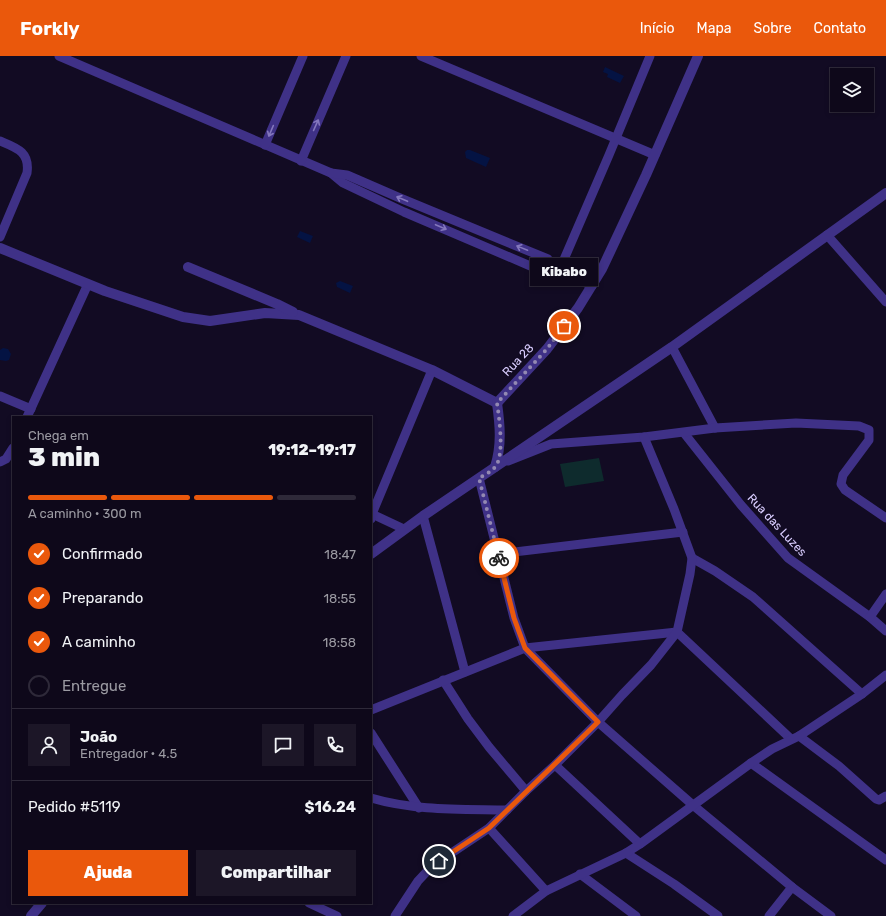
<!DOCTYPE html>
<html lang="pt">
<head>
<meta charset="utf-8">
<style>
	body { margin:0; font-family:Rubik,sans-serif; background:#1c1627; color:#f1f3f6; height:100vh; display:flex; flex-direction:column; font-size:15px; white-space:nowrap }
	* { box-sizing:border-box; margin:0 }
	p { font-size:13px; color:#9b9aa2 }
	.icon { flex:none; width:22px; height:22px; fill:none; stroke:currentColor; stroke-width:2; stroke-linecap:round; stroke-linejoin:round }
	.map { position:relative; flex:1; overflow:hidden }
	.sheet { position:absolute; left:12px; top:360px; width:360px; height:488px; display:flex; flex-direction:column; background:#0e081a; border-radius:0px; box-shadow:0 2px 6px #0003,0 0 0 1px #2e2939 }
	.sheet>* { flex:none }
	.controls { position:absolute; left:830px; top:12px; display:grid; gap:8px }
	.controls a { display:grid; place-items:center; width:44px; height:44px; border-radius:0px; background:#0e081a; box-shadow:0 2px 6px #0003,0 0 0 1px #2e2939; font-size:20px }
	.pin { position:absolute; display:grid; place-items:center; width:34px; height:34px; color:#fff; margin:-17px; border:2px solid #fff; border-radius:50%; box-shadow:0 1px 4px #0007 }
	.courier { position:absolute; display:grid; place-items:center; width:40px; height:40px; margin:-20px; border:3px solid #ea580c; border-radius:50%; background:#fff; color:#222; box-shadow:0 1px 5px #0007 }
	.bubble { position:absolute; height:28px; border-radius:0px; background:#0e081a; box-shadow:0 2px 6px #0003,0 0 0 1px #2e2939; font-size:13px; font-weight:800; line-height:28px; text-align:center }
	.head em { font-style:normal; font-weight:800 }
	.head div { display:flex; flex-direction:column-reverse }
	.head { display:flex; align-items:center; justify-content:space-between; height:68px; padding:0 16px }
	h1 { font-size:26px; font-weight:800; line-height:30px }
	.bar { display:grid; grid-template-columns:repeat(4,1fr); gap:6px 4px; align-content:center; height:48px; padding:0 16px }
	.bar i { height:5px; border-radius:3px; background:#2e2939 }
	.bar .active { background:#ea580c }
	.bar p { grid-column:span 4 }
	.line { display:flex; align-items:center; gap:10px; padding:0 16px; border-top:1px solid #2e2939 }
	.line div { flex:1 }
	.round { display:grid; place-items:center; flex:none; width:42px; height:42px; border-radius:0px; background:#1c1627 }
	ol { padding:0 16px; list-style:none }
	li { display:flex; align-items:center; gap:12px; height:44px }
	li p { margin-inline-start:auto }
	li .icon { padding:4px; border-radius:50%; background:#ea580c; color:#fff; stroke-width:4 }
	li:last-child { color:#9b9aa2 }
	li i { width:22px; height:22px; border:2px solid #2e2939; border-radius:50% }
	.cta { display:flex; gap:8px; margin-top:auto; padding:8px 16px }
	.cta a { flex:1; height:46px; border-radius:0px; background:#ea580c; color:#fff; font-size:16px; font-weight:800; line-height:46px; text-align:center }
	.cta a+a { background:#1c1627; color:#f1f3f6 }
	header { display:flex; align-items:center; gap:24px; box-sizing:border-box; height:56px; padding:0 20px; background:#ea580c; color:#fff }
	header strong { font-size:19px }
	nav { display:flex; gap:22px; margin-inline-start:auto; font-size:14px }
	.map>svg:first-child { display:block }
</style>
</head>
<body>
<header>
<strong>Forkly</strong>
<nav><a>Início</a><a>Mapa</a><a>Sobre</a><a>Contato</a></nav>
</header>
<div class="map">
<svg width="886" height="860" viewBox="0 0 886 860">
	<rect width="100%" height="100%" fill="#120b23"/>
	<polygon fill="#0e2b2d" points="599,402 604,425 565,431 560,408"/>
	<g fill="#041343">
		<polygon points="605,11 624,20 620,27 607,21 608,18 603,16"/>
		<polygon points="467,94 470,94 490,102 486,111 466,102 465,96"/>
		<polygon points="300,175 313,180 310,187 297,181"/>
		<polygon points="340,225 353,230 350,237 337,231 336,227"/>
		<polygon points="3,292 8,293 11,298 9,304 6,305 0,304 0,294"/>
	</g>
	<g fill="none" stroke-linecap="round" stroke-linejoin="round">
		<g stroke="#3f3187" stroke-width="9">
			<polyline points="59,0 331,117 343,127 404,156 542,215 552,212 592,230"/>
			<polyline points="421,0 655,99"/>
			<path d="M0,85C17,92 30,96 27,117L0,181"/>
			<polyline points="265,89 303,0"/>
			<polyline points="301,105 346,0"/>
			<polyline points="331,117 347,119 400,142 548,203 552,212"/>
			<polyline points="827,179 886,246"/>
			<polyline points="559,215 609,99 650,0"/>
			<polyline points="672,291 715,372"/>
			<polyline points="0,340 31,353"/>
			<polyline points="27,361 88,228"/>
			<polyline points="684,377 741,449 788,502 870,561 886,575"/>
			<polyline points="508,405 551,388 644,381 715,372 796,367 859,370 869,374 869,384 843,419 841,428 845,434 886,462"/>
			<polyline points="0,406 6,403 13,392"/>
			<polyline points="479,422 514,562 525,592 598,666 694,750 792,831 831,860"/>
			<polyline points="372,458 404,473"/>
			<polyline points="423,460 465,616"/>
			<polyline points="371,463 372,458 432,314"/>
			<polyline points="498,498 683,476"/>
			<polyline points="692,502 715,515 753,541 862,638"/>
			<polyline points="870,561 886,538"/>
			<polyline points="443,624 468,663 489,691 526,735"/>
			<polyline points="371,654 525,592 677,576 791,683"/>
			<polyline points="371,677 419,752"/>
			<polyline points="799,680 839,710 876,743 879,744 886,740"/>
			<polyline points="751,707 886,804"/>
			<polyline points="555,709 640,788"/>
			<path d="M371,742C415,755 461,753 507,754"/>
			<polyline points="489,772 546,835"/>
			<polyline points="626,797 674,828 718,860"/>
			<polyline points="580,818 636,860"/>
			<polyline points="309,847 337,860"/>
			<polyline points="395,860 418,825 432,810 489,772 526,735 555,709 598,666 622,639 651,609 677,576 690,518 692,502 674,453 644,381"/>
			<polyline points="513,860 546,835 626,797 640,788 751,707 772,693 799,680 862,638 886,619"/>
			<polyline points="769,860 792,831"/>
		</g>
		<g stroke="#3f3187" stroke-width="10">
			<polyline points="0,192 105,235 183,261 210,265 265,257 299,259 432,314 497,347"/>
			<polyline points="188,211 277,248 293,256"/>
			<polyline points="497,347 547,293 578,252 602,213 646,119 698,0"/>
			<path d="M495,411C502,389 500,369 497,347"/>
			<polyline points="371,498 423,460 672,291 886,137"/>
			<polyline points="31,860 42,847"/>
		</g>
	</g>
	<defs><path id="oneway-shaft" d="M-6 0H5M1.5-3L5.5 0L1.5 3" fill="none" stroke-width="1.6" stroke-linecap="round" stroke-linejoin="round"/></defs>
	<g stroke="#8477bd">
		<use href="#oneway-shaft" transform="translate(316 69) rotate(-66)"/>
		<use href="#oneway-shaft" transform="translate(271 75) rotate(113)"/>
		<use href="#oneway-shaft" transform="translate(402 143) rotate(-157)"/>
		<use href="#oneway-shaft" transform="translate(441 171) rotate(23)"/>
		<use href="#oneway-shaft" transform="translate(522 192) rotate(-158)"/>
	</g>
	<g fill="none" stroke-linecap="round" stroke-linejoin="round">
		<path stroke="#9389b2" stroke-width="4" stroke-dasharray="0 7.2" d="M499,502L479,422C484,419 491,416 495,411C505,400 499,361 497,347L547,293L564,270"/>
		<polyline stroke="#ea580c" stroke-width="5" points="439,805 489,772 598,666 525,592 514,562 499,502"/>
	</g>
	<g text-anchor="middle" dominant-baseline="central" stroke-width="3" stroke-linejoin="round" paint-order="stroke">
		<g font-size="12" fill="#d9cdff" stroke="#120b23">
			<text transform="translate(518 304) rotate(-47)">Rua 28</text>
			<text transform="translate(777 469) rotate(47)">Rua das Luzes</text>
		</g>
	</g>
</svg>
<div class="controls">
<a><svg class="icon" aria-label="layers" viewBox="0 0 24 24"><path d="M12 4l9 5-9 5-9-5zM3 14l9 5 9-5"/></svg></a>
</div>
<div class="pin" style="left:564px;top:270px;background:#ea580c"><svg class="icon" aria-label="bag" viewBox="0 0 24 24"><path d="M5 8h14l-1 12H6zM9 8a3 3 0 0 1 6 0"/></svg></div>
<div class="pin" style="left:439px;top:805px;background:#1f2937"><svg class="icon" aria-label="home" viewBox="0 0 24 24"><path d="M3 11l9-7 9 7M6 9v11h12V9"/></svg></div>
<div class="courier" style="left:499px;top:502px"><svg class="icon" aria-label="bike" viewBox="0 0 24 24"><circle cx="6" cy="16" r="4"/><circle cx="18" cy="16" r="4"/><path d="M6 16l4-8h5l3 8M10 8l3 8H6M13 5h3"/></svg></div>
<div class="bubble" style="left:530px;top:202px;width:68px">Kibabo</div>
<section class="sheet">
<div class="head"><div><h1>3 min</h1><p>Chega em</p></div><em>19:12–19:17</em></div>
<div class="bar"><i class="active"></i><i class="active"></i><i class="active"></i><i></i><p>A caminho · 300 m</p></div>
<ol>
<li><svg class="icon" aria-label="check" viewBox="0 0 24 24"><path d="M5 12l5 5 9-10"/></svg>Confirmado<p>18:47</p></li>
<li><svg class="icon" aria-label="check" viewBox="0 0 24 24"><path d="M5 12l5 5 9-10"/></svg>Preparando<p>18:55</p></li>
<li><svg class="icon" aria-label="check" viewBox="0 0 24 24"><path d="M5 12l5 5 9-10"/></svg>A caminho<p>18:58</p></li>
<li><i></i>Entregue</li>
</ol>
<div class="line" style="height:72px"><a class="round"><svg class="icon" aria-label="person" viewBox="0 0 24 24"><circle cx="12" cy="8" r="4"/><path d="M4 21q1-7 8-7t8 7"/></svg></a><div><b>João</b><p>Entregador · 4.5</p></div><a class="round"><svg class="icon" aria-label="chat" viewBox="0 0 24 24"><path d="M4 5h16v11H9l-5 4z"/></svg></a><a class="round"><svg class="icon" aria-label="phone" viewBox="0 0 24 24"><path d="M5 4h4l2 5-3 2q2 4 5 5l2-3 5 2v4C11 20 4 13 5 4z"/></svg></a></div>
<div class="line" style="height:52px"><div>Pedido #5119</div><b>$16.24</b></div>
<div class="cta"><a>Ajuda</a><a>Compartilhar</a></div>
</section>
</div>
</body>
</html>
